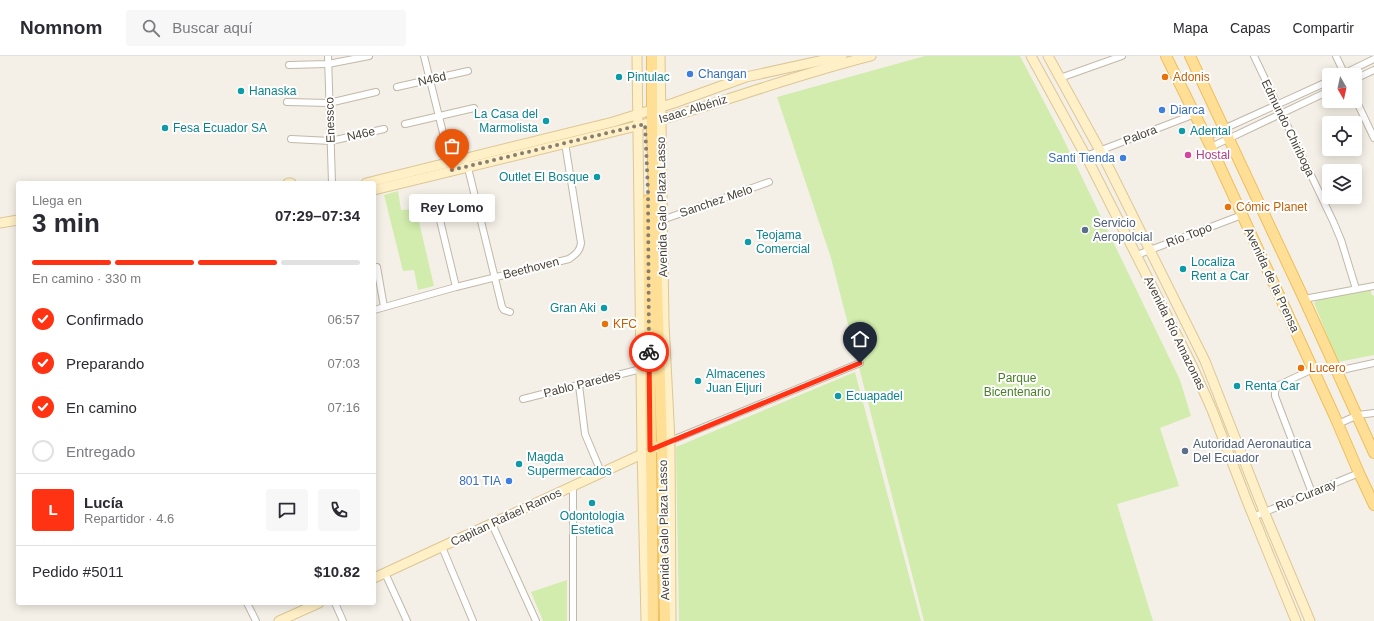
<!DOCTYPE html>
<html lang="es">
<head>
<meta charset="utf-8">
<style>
	body { margin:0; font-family:Arial,sans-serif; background:#f7f7f7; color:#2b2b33; height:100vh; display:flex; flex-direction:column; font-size:15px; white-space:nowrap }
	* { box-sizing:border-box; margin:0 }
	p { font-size:13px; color:#7c7c81 }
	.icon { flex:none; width:22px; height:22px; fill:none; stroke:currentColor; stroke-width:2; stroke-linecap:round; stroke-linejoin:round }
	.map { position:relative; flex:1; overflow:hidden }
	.details { position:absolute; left:16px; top:125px; width:360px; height:424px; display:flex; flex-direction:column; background:#fff; border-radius:4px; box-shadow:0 2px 10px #0003 }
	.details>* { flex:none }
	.needle { width:26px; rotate:171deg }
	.controls { position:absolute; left:1322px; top:12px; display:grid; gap:8px }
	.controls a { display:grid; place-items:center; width:40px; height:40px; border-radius:4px; background:#fff; box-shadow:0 2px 10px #0003; font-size:20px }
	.pin { position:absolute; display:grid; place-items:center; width:34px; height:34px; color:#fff; margin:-41px -17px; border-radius:50% 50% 50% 0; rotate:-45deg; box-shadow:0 0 4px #0007 }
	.pin .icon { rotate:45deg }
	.courier { position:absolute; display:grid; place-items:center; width:40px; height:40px; margin:-20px; border:3px solid #ff3214; border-radius:50%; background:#fff; color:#222; box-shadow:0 1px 5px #0007 }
	.bubble { position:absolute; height:28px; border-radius:4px; background:#fff; box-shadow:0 2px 10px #0003; font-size:13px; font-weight:600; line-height:28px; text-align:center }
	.headline em { font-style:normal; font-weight:600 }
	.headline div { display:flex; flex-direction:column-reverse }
	.headline { display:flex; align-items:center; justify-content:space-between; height:68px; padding:0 16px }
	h1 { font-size:26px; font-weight:600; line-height:30px }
	.bar { display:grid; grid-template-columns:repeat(4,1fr); gap:6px 4px; align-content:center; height:48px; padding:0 16px }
	.bar i { height:5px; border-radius:3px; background:#e1e1e2 }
	.bar .current { background:#ff3214 }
	.bar p { grid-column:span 4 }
	.line { display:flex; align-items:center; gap:10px; padding:0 16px; border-top:1px solid #e1e1e2 }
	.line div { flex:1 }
	.round { display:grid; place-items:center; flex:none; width:42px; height:42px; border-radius:4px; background:#f7f7f7 }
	ol { padding:0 16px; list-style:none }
	li { display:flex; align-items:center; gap:12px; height:44px }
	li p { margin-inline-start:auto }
	li .icon { padding:4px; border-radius:50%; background:#ff3214; color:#fff; stroke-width:4 }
	li:last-child { color:#7c7c81 }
	li i { width:22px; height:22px; border:2px solid #e1e1e2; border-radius:50% }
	header { display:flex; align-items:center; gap:24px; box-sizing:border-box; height:56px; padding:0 20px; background:#fff; border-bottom:1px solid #e1e1e2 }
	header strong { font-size:19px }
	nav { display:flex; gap:22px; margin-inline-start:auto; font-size:14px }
	.search { width:280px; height:36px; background:#f7f7f7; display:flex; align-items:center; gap:10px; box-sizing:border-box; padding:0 14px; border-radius:4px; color:#7c7c81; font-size:15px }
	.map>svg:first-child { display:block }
</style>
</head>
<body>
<header>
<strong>Nomnom</strong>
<div class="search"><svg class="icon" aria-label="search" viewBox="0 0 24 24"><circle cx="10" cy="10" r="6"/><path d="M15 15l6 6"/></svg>Buscar aquí</div>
<nav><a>Mapa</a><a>Capas</a><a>Compartir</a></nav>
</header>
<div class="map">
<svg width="1374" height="565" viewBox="0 0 1374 565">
	<rect width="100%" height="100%" fill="#f5f0e7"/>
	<g fill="#d1ecad">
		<polygon points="925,0 1020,0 1061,78 1180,324 1191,360 1160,372 1179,430 1117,448 1153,565 924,565 831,202 777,41"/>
		<polygon points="398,135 401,154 416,153 434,230 418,234 414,214 403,215 384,139"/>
		<polygon points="1371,232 1371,238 1374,240 1374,299 1338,306 1314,247 1317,244"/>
		<polygon points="855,316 921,565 679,565 676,391"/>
		<polygon points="567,524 567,565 543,565 531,536"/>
	</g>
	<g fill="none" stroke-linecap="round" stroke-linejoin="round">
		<g stroke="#c1b8a9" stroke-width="8">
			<g id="street">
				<polyline points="328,0 332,127"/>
				<polyline points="424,0 451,109"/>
				<polyline points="1254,0 1333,165 1341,184 1356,233"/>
				<polyline points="1336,0 1345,19"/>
				<polyline points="289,9 328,8 369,0"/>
				<polyline points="1341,19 1374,3"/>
				<polyline points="1060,22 1122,0"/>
				<polyline points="1355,23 1374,14"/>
				<polyline points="397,31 468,15"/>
				<polyline points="1355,42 1374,82"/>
				<polyline points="287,46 329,47 376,36"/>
				<polyline points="405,68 474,52"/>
				<polyline points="1206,81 1329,25"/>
				<polyline points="291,83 331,85 384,73"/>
				<polyline points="1211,91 1329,35"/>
				<polyline points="1086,100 1195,58"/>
				<polyline points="467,108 502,251 504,254 510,256"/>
				<polyline points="439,160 456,231"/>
				<polyline points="662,164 769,126"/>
				<polyline points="1137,199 1242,159"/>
				<polyline points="377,211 384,251"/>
				<polyline points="1304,243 1374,230"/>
				<path d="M374,254L456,231L569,203C576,198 580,195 581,187L565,87"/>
				<polyline points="1337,315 1374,307"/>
				<polyline points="579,329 585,378 601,416"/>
				<polyline points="523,343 641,313"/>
				<polyline points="1338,368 1358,359 1374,357"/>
				<polyline points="670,385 860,307"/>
				<polyline points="573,430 573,565"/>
				<path d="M1312,437L1275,340C1275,335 1275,332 1279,329L1313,313"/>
				<polyline points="1253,461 1359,417"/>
				<polyline points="492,468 536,565"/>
				<polyline points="442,491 473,565"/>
				<polyline points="385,517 407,565"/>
				<polyline points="247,547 256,565"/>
				<polyline points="335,547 343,565"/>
			</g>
		</g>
		<g stroke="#dcc795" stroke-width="11">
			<g id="secondary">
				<polyline points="637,0 642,393 646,565"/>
				<polyline points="660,0 664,267 670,385 671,565"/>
				<polyline points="1031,0 1089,106 1192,309 1212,354 1247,445 1296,565"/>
				<polyline points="1048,0 1103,100 1205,305 1265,458 1310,565"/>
				<polyline points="288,127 291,127"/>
				<polyline points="366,127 613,66 674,47 746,21 842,0"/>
				<path d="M374,134L645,68C721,47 795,19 871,0"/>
				<polyline points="0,167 18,164"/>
				<polyline points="374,522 668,386"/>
				<polyline points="279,565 319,547"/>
			</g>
		</g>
		<g stroke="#edbf5d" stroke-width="12">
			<g id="primary">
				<polyline points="652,0 652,74 662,388 665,565"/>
				<polyline points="1166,0 1211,91 1335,361 1359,417 1374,449"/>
				<polyline points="1190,0 1304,243 1374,397"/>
				<polyline points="648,144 653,565"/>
			</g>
		</g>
		<use href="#street" stroke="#fff" stroke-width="6"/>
		<use href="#secondary" stroke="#fff0c7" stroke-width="9"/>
		<use href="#primary" stroke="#ffdf96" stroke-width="10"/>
	</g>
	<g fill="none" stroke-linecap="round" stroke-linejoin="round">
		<polyline stroke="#857e73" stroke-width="4" stroke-dasharray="0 7.2" points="452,114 645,68 648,135 649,296"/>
		<polyline stroke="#ff3214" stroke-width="5" points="649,296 650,394 860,307"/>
	</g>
	<g fill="#3f7fe0" stroke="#fff" stroke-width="1.5">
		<circle cx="690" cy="18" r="4"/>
		<circle cx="1162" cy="54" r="4"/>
		<circle cx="1123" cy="102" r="4"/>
		<circle cx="509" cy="425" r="4"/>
	</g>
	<g fill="#0f9aa8" stroke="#fff" stroke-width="1.5">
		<circle cx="619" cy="21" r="4"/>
		<circle cx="241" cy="35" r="4"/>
		<circle cx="546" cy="65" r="4"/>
		<circle cx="165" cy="72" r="4"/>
		<circle cx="1182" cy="75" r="4"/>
		<circle cx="597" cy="121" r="4"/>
		<circle cx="748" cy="186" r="4"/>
		<circle cx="1183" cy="213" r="4"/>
		<circle cx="604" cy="252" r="4"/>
		<circle cx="698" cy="325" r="4"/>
		<circle cx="1237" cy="330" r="4"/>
		<circle cx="838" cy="340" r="4"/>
		<circle cx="519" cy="408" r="4"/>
		<circle cx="592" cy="447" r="4"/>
	</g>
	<g fill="#e8710a" stroke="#fff" stroke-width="1.5">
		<circle cx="1165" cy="21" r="4"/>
		<circle cx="1228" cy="151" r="4"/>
		<circle cx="605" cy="268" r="4"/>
		<circle cx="1301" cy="312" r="4"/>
	</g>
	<circle fill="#d1479c" stroke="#fff" stroke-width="1.5" cx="1188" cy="99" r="4"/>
	<g fill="#5c6f8a" stroke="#fff" stroke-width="1.5">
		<circle cx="1085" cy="174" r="4"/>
		<circle cx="1185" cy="395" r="4"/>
	</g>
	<g text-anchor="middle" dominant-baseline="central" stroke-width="4" stroke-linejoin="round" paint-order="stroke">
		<g font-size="12" fill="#366cbe" stroke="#fff" text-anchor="start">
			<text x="698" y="18">Changan</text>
			<text x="1170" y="54">Diarca</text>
			<text x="1115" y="102" text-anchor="end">Santi Tienda</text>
			<text x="501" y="425" text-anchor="end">801 TIA</text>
		</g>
		<g font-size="12" fill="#0d838f" stroke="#fff" text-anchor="start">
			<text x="627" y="21">Pintulac</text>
			<text x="249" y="35">Hanaska</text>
			<text x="538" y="58" text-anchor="end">La Casa del<tspan x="538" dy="14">Marmolista</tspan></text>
			<text x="173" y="72">Fesa Ecuador SA</text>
			<text x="1190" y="75">Adental</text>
			<text x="589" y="121" text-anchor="end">Outlet El Bosque</text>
			<text x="756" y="179">Teojama<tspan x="756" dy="14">Comercial</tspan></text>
			<text x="1191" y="206">Localiza<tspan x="1191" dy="14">Rent a Car</tspan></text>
			<text x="596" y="252" text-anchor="end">Gran Aki</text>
			<text x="706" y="318">Almacenes<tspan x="706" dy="14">Juan Eljuri</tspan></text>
			<text x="1245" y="330">Renta Car</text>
			<text x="846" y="340">Ecuapadel</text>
			<text x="527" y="401">Magda<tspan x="527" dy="14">Supermercados</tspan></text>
			<text x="592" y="460" text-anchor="middle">Odontologia<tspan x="592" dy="14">Estetica</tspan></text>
		</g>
		<g font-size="12" fill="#c56008" stroke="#fff" text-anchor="start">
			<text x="1173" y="21">Adonis</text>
			<text x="1236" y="151">Cómic Planet</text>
			<text x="613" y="268">KFC</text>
			<text x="1309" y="312">Lucero</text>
		</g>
		<g font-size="12" fill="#494135" stroke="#fff">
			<text transform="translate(432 23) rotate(-13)">N46d</text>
			<text transform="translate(693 53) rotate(-17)">Isaac Albéniz</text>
			<text transform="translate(330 64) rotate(-92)">Enessco</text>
			<text transform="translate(1288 72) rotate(64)">Edmundo Chiriboga</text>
			<text transform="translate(361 78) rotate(-13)">N46e</text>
			<text transform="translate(1140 79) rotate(-21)">Palora</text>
			<text transform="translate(716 145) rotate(-19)">Sanchez Melo</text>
			<text transform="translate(662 151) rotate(-91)">Avenida Galo Plaza Lasso</text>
			<text transform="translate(1189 179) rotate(-21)">Río Topo</text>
			<text transform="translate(531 212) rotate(-14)">Beethoven</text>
			<text transform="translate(1272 224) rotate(65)">Avenida de la Prensa</text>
			<text transform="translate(1175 277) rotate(64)">Avenida Río Amazonas</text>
			<text transform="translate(582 328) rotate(-14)">Pablo Paredes</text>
			<text transform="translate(1306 439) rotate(-22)">Rio Curaray</text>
			<text transform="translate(506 461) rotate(-25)">Capitan Rafael Ramos</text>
			<text transform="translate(664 474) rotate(-91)">Avenida Galo Plaza Lasso</text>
		</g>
		<g font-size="12" fill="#b23c85" stroke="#fff" text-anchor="start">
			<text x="1196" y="99">Hostal</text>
		</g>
		<g font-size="12" fill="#4e5e75" stroke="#fff" text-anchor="start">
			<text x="1093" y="167">Servicio<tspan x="1093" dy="14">Aeropolcial</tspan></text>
			<text x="1193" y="388">Autoridad Aeronautica<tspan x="1193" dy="14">Del Ecuador</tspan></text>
		</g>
		<g font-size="12" fill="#488023" stroke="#fff">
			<text x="1017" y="322">Parque<tspan x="1017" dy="14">Bicentenario</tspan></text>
		</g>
	</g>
</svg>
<div class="controls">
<a><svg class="needle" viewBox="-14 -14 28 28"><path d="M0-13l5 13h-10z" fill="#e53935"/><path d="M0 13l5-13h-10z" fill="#7c7c81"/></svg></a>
<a><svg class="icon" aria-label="locate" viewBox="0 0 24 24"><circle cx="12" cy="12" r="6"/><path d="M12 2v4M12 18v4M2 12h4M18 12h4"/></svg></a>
<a><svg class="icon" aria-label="layers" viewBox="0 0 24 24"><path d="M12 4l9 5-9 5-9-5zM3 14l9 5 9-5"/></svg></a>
</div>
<div class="pin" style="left:452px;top:114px;background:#ea580c"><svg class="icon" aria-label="bag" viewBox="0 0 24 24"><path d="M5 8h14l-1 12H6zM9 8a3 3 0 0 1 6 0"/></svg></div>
<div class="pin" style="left:860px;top:307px;background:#1f2937"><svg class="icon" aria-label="home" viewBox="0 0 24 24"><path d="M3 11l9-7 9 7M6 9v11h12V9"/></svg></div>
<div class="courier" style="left:649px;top:296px"><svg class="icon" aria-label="bike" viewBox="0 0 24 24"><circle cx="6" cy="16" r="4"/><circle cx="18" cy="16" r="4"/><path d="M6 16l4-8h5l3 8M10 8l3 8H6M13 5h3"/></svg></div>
<div class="bubble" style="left:409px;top:138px;width:86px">Rey Lomo</div>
<section class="details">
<div class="headline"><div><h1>3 min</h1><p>Llega en</p></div><em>07:29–07:34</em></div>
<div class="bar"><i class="current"></i><i class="current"></i><i class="current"></i><i></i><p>En camino · 330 m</p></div>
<ol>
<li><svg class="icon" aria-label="check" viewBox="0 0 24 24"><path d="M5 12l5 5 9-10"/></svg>Confirmado<p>06:57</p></li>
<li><svg class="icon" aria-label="check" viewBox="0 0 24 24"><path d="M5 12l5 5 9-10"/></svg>Preparando<p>07:03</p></li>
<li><svg class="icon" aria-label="check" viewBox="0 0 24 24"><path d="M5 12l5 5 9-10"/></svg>En camino<p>07:16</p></li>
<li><i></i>Entregado</li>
</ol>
<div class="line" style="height:72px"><b class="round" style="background:#ff3214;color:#fff">L</b><div><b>Lucía</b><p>Repartidor · 4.6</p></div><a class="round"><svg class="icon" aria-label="chat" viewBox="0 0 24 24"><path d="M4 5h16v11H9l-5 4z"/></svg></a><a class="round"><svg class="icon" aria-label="phone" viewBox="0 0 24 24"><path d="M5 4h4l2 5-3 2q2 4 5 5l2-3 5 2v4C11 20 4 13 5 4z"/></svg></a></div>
<div class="line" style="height:52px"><div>Pedido #5011</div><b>$10.82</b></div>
</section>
</div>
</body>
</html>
